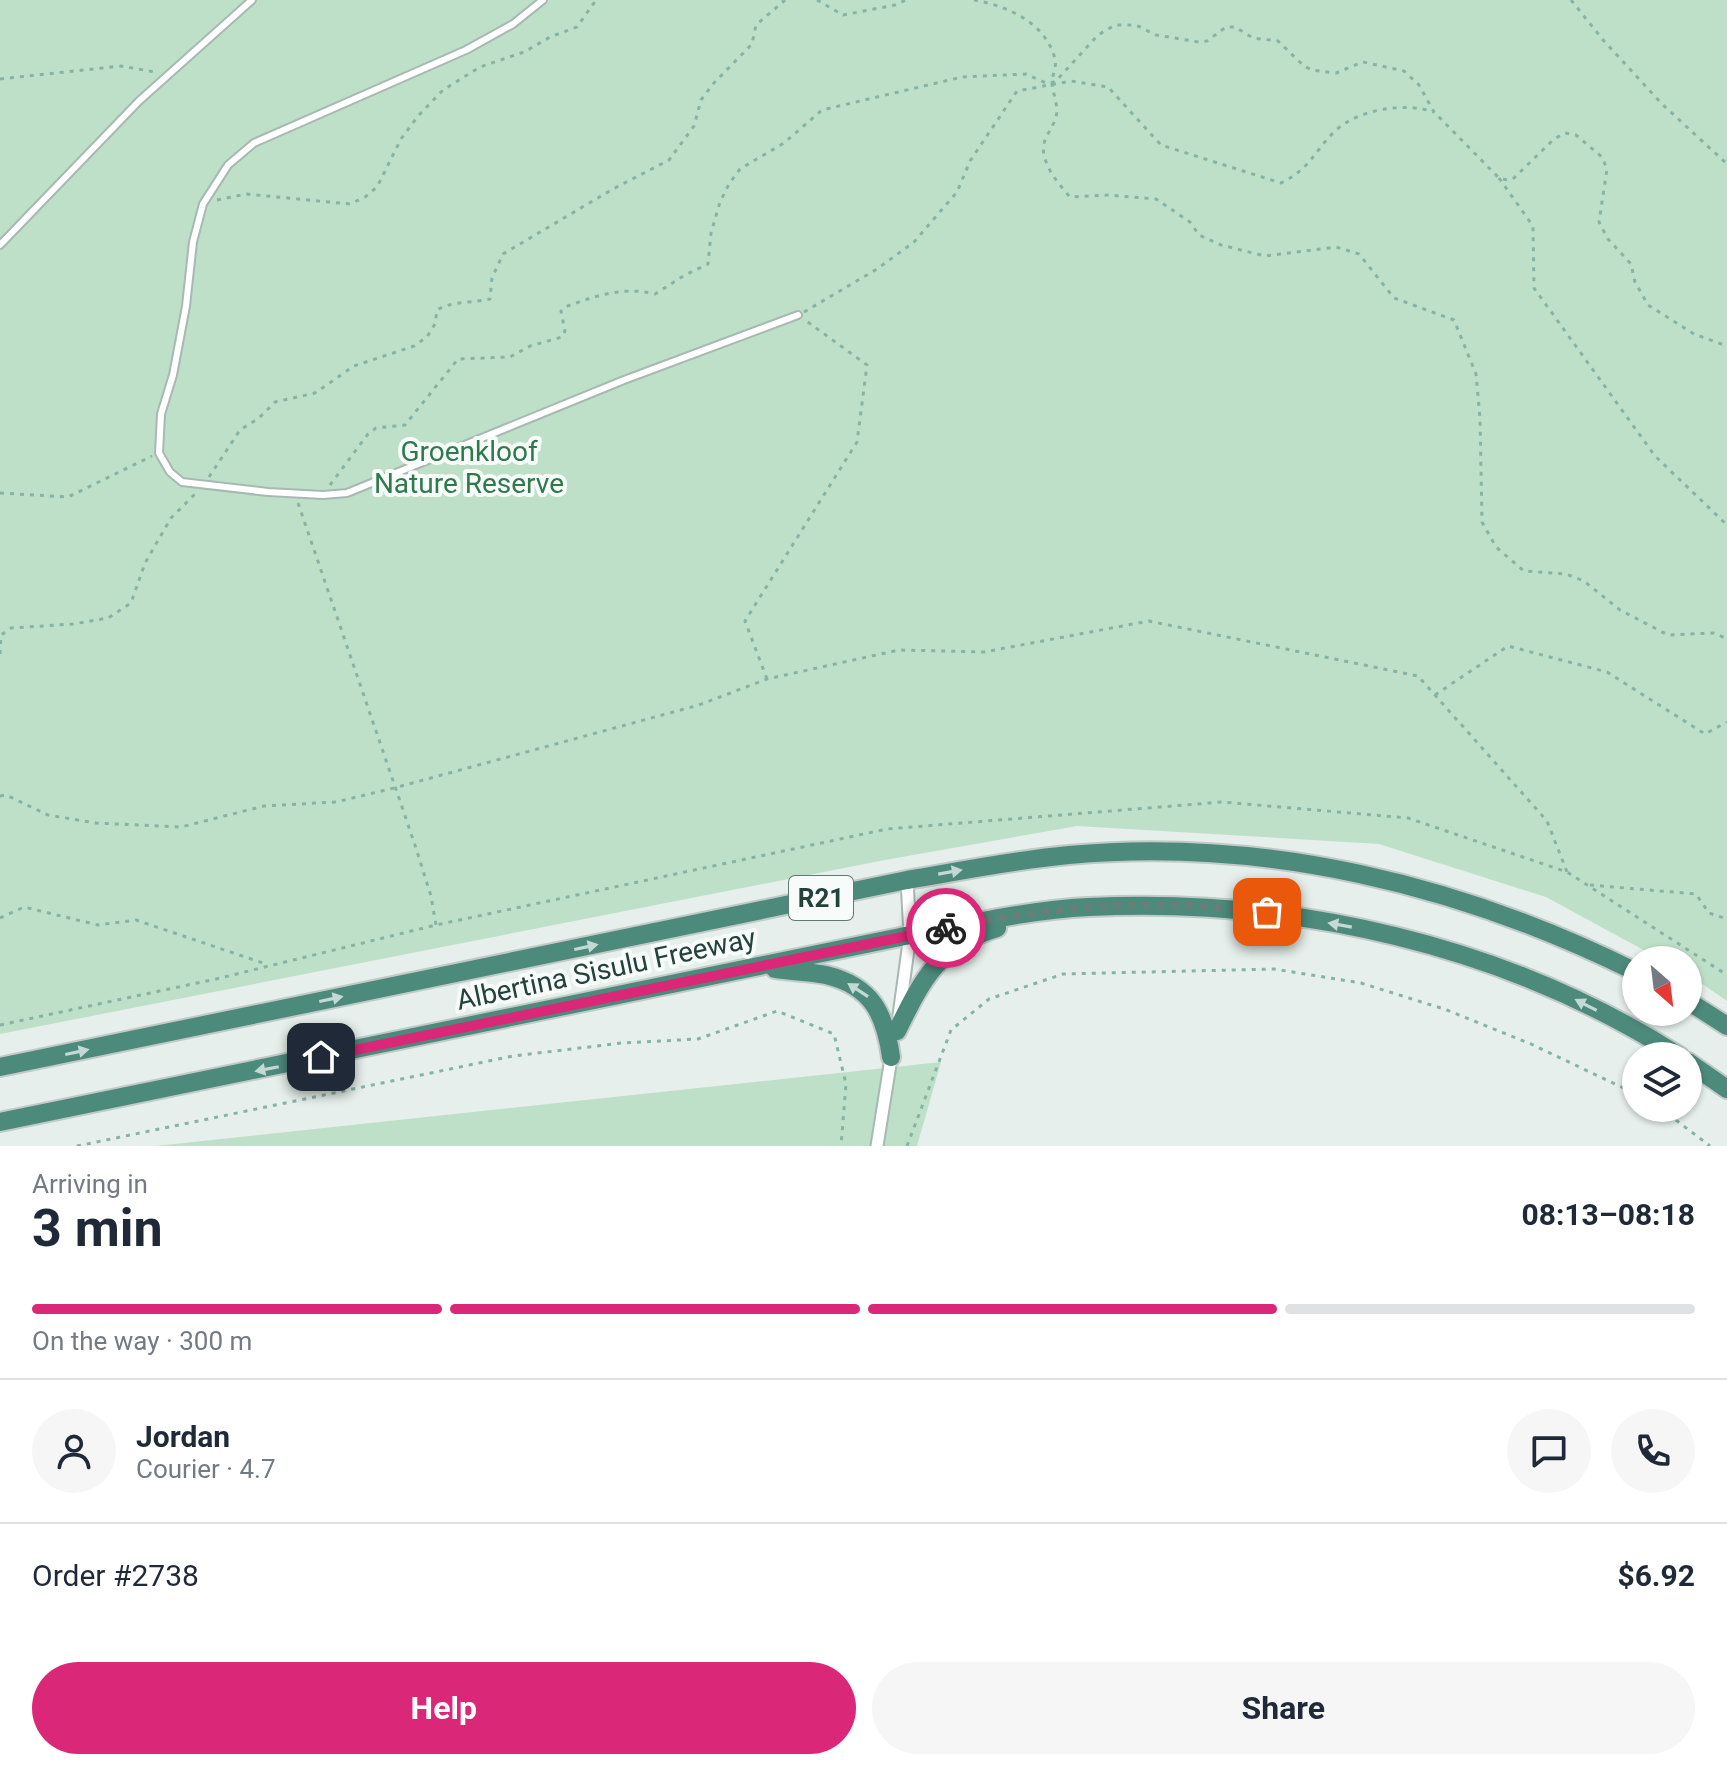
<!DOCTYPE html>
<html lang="en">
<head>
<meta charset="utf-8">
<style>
	body { margin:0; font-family:Roboto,sans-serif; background:#f6f6f7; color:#1f2937; height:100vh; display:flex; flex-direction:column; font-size:30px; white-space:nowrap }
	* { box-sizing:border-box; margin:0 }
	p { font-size:26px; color:#747a83 }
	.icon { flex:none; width:44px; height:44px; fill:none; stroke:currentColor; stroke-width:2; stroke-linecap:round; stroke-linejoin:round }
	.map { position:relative; height:1146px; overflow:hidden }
	.sheet { display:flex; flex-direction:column; background:#fff; flex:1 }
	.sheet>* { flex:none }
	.needle { width:52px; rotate:152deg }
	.tools { position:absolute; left:1622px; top:946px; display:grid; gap:16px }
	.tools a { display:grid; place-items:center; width:80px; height:80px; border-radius:50%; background:#fff; box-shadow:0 2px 6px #0004; font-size:40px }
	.pin { position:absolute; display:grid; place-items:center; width:68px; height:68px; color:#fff; margin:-34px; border-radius:16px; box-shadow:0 4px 12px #0006 }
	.courier { position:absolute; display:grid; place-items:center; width:80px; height:80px; margin:-40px; border:6px solid #db2777; border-radius:50%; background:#fff; color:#222; box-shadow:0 2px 10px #0007 }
	.head em { font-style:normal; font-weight:700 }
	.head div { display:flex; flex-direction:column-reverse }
	.head { display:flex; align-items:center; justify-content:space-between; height:136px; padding:0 32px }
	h1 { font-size:52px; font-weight:700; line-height:60px }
	.bar { display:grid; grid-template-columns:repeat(4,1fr); gap:12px 8px; align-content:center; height:96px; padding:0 32px }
	.bar i { height:10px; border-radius:6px; background:#e0e1e3 }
	.bar .active { background:#db2777 }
	.bar p { grid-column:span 4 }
	.line { display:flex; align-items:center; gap:20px; padding:0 32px; border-top:2px solid #e0e1e3 }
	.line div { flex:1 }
	.round { display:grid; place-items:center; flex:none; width:84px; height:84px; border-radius:42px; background:#f6f6f7 }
	.cta { display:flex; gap:16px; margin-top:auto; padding:16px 32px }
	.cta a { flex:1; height:92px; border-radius:48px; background:#db2777; color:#fff; font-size:32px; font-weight:700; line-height:92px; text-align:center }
	.cta a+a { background:#f6f6f7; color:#1f2937 }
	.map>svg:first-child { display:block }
</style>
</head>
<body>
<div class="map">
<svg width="1727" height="1146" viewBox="0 0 1727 1146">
	<rect width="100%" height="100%" fill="#e6efeb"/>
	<g fill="#bfe0c8">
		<polygon points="0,0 1727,0 1727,1001 1688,974 1688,960 1662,960 1546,897 1379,844 1077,826 885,860 0,1034"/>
		<polygon points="941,1062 917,1146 156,1146"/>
	</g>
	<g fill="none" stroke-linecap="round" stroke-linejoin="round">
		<g stroke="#a8b8b2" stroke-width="10">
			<g id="service">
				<polyline points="543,0 513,24 466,50 254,143 228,165 203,204 193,242 186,306 173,375 161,414 159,453 170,472 182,482 268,492 323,495 347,493 624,380 798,315"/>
				<polyline points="0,245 139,101 252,0"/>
			</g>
		</g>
		<g stroke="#a8b8b2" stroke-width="15">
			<g id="minor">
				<polyline points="899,1015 910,935 907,880"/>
				<polyline points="877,1146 892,1052"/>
			</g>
		</g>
		<g stroke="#c2cac8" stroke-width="22">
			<g id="trunk">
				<path d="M775,969C792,972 809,971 826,975C872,986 885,1014 891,1057"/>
				<polyline points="1688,1001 1727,1026"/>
				<path d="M897,1031C922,980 939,945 997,928"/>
				<polyline points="1688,1062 1727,1089"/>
				<path d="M0,1067L907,880C961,871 1014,860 1069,855C1265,837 1461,885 1636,972"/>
				<path d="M0,1122L910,935C969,924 1028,910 1089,907C1293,897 1506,945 1679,1056"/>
			</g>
		</g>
		<g stroke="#86b3a5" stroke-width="3" stroke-dasharray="4 6" stroke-linecap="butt">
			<polyline points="817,0 843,15 895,5 906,0"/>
			<path d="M974,0C1008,6 1046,23 1055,59C1057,67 1052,75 1052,83C1053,96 1060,107 1055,120C1050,133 1041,140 1044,155C1048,172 1059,184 1070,197L1108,195L1156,199L1190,222L1199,235L1221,245L1265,256L1336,247L1359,254L1394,298L1454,320L1476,374L1480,418L1482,522L1496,547L1524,571L1566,574L1584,581L1620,610L1668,635L1714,633L1727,639"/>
			<polyline points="1571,0 1604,41 1662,104 1727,164"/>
			<polyline points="0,79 121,66 155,72"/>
			<polyline points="1499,178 1533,226 1534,288 1655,456 1727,525"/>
			<polyline points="217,200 246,194 350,204 365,197 377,187 401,139 418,116 443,90 480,67 524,52 550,37 577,27 596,0"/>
			<path d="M804,312L877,269L914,242L957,192L970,161L1017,91L1071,81L1108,87L1161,145L1281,183C1310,169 1313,153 1334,132C1357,109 1405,102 1434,112"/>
			<path d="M209,477L240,430L259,418L275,402L315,393L354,366L414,346L427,337L435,324L437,310C451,301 473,303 490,299L492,278L503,254L613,189L669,160L694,126L701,100L713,84L752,44L756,25L785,0"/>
			<path d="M330,485L368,434L376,428L405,425L458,359L510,357L530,346L562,337L565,331L561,311L565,307C595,296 623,286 655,294L685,275L708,264L711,233L720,202L729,184L740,169L784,143L822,110L962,77L1026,74L1046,83L1055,82L1098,35L1115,25H1136L1156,35L1199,42L1207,41L1226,27H1235L1253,38L1278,41L1304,66L1312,70L1336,73L1363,62L1404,71L1419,85L1434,112L1499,178L1507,180L1514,178L1554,139L1565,133L1576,135L1602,157L1607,169L1599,222L1608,239L1631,264L1635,282L1648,305L1694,334L1727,346"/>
			<polyline points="0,493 68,497 152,456"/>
			<polyline points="298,503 415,845 431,896 436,925"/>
			<polyline points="0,654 1,635 11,628 73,624 108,618 131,603 145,563 171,518 197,492"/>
			<polyline points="767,679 745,621 857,442 867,365 805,320"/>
			<polyline points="1435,695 1508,646 1607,672 1705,734 1727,722"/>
			<polyline points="0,796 6,795 48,815 96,823 181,827 264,806 336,802 394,788 699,705 767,679 899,650 984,652 1149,621 1418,676 1547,821 1567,872"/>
			<polyline points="1590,885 1696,894 1709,913 1727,919"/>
			<polyline points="0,918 24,907 98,925 136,920 266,964"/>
			<polyline points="0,1025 216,979 436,925 887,829 1222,802 1408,818 1567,872 1727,975"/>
			<polyline points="1660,1108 1710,1146"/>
			<polyline points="77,1146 513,1056 622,1043 698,1039 777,1011 834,1034 846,1084 841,1146"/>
			<polyline points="907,1146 951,1030 989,999 1063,974 1274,969 1361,983 1444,1009 1531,1044 1636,1094"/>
		</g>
		<use href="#service" stroke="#fff" stroke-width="6"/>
		<use href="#minor" stroke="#fff" stroke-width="11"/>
		<use href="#trunk" stroke="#4c8a7c" stroke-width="18"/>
	</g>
	<defs><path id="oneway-solid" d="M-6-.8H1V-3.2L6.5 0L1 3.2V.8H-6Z" transform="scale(2)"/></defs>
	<g fill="#c4d9d4">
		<use href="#oneway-solid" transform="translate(950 872) rotate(-10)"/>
		<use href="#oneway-solid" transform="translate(1340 925) rotate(-170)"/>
		<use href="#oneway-solid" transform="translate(586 947) rotate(-12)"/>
		<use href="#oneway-solid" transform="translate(858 990) rotate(-147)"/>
		<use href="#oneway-solid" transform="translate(331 999) rotate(-12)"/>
		<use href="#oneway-solid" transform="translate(1586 1005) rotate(-153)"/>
		<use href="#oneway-solid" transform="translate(77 1052) rotate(-12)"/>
		<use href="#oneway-solid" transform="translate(267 1069) rotate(169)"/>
	</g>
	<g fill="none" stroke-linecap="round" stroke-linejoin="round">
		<path stroke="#687f78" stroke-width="8" stroke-dasharray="0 14.4" d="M946,928C1017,914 1089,904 1161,905C1197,905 1232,909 1267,912"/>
		<polyline stroke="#db2777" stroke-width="10" points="321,1057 946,928"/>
	</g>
	<g text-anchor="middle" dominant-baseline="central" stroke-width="8" stroke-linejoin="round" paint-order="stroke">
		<rect fill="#f7fbf9" stroke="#637a73" stroke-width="2" x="789" y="876" width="64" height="44" rx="6"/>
		<g font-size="26" font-weight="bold" fill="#24423a">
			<text x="821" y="898">R21</text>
		</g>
		<g font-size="28" fill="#2d7a4b" stroke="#f7fbf9">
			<text x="469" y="451">Groenkloof<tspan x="469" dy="32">Nature Reserve</tspan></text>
		</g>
		<g font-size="28" fill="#24423a" stroke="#f7fbf9">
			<text transform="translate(606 969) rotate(-12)">Albertina Sisulu Freeway</text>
		</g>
	</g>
</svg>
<div class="tools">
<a><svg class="needle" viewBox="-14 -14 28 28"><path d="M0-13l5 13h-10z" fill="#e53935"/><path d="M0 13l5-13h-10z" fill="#747a83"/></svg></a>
<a><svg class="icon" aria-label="layers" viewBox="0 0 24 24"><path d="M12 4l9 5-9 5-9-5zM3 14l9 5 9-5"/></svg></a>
</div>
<div class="pin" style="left:1267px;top:912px;background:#ea580c"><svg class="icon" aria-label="bag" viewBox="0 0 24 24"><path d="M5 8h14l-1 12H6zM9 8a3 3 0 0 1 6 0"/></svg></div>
<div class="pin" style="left:321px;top:1057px;background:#1f2937"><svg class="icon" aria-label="home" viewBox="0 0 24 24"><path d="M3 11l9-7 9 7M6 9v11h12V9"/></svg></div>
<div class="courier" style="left:946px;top:928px"><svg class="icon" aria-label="bike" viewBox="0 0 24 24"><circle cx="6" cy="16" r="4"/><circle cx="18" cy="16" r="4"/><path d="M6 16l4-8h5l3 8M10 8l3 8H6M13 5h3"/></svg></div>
</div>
<section class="sheet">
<div class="head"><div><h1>3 min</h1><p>Arriving in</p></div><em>08:13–08:18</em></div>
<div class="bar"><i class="active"></i><i class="active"></i><i class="active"></i><i></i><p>On the way · 300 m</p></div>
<div class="line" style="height:144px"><a class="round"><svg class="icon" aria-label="person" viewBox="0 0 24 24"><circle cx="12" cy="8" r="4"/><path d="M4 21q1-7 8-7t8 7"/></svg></a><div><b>Jordan</b><p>Courier · 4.7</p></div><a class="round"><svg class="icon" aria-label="chat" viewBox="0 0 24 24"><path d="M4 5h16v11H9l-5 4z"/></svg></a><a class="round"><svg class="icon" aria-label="phone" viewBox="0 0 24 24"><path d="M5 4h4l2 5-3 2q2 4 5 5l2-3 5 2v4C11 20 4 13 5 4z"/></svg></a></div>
<div class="line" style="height:104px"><div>Order #2738</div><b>$6.92</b></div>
<div class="cta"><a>Help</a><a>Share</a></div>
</section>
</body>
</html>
